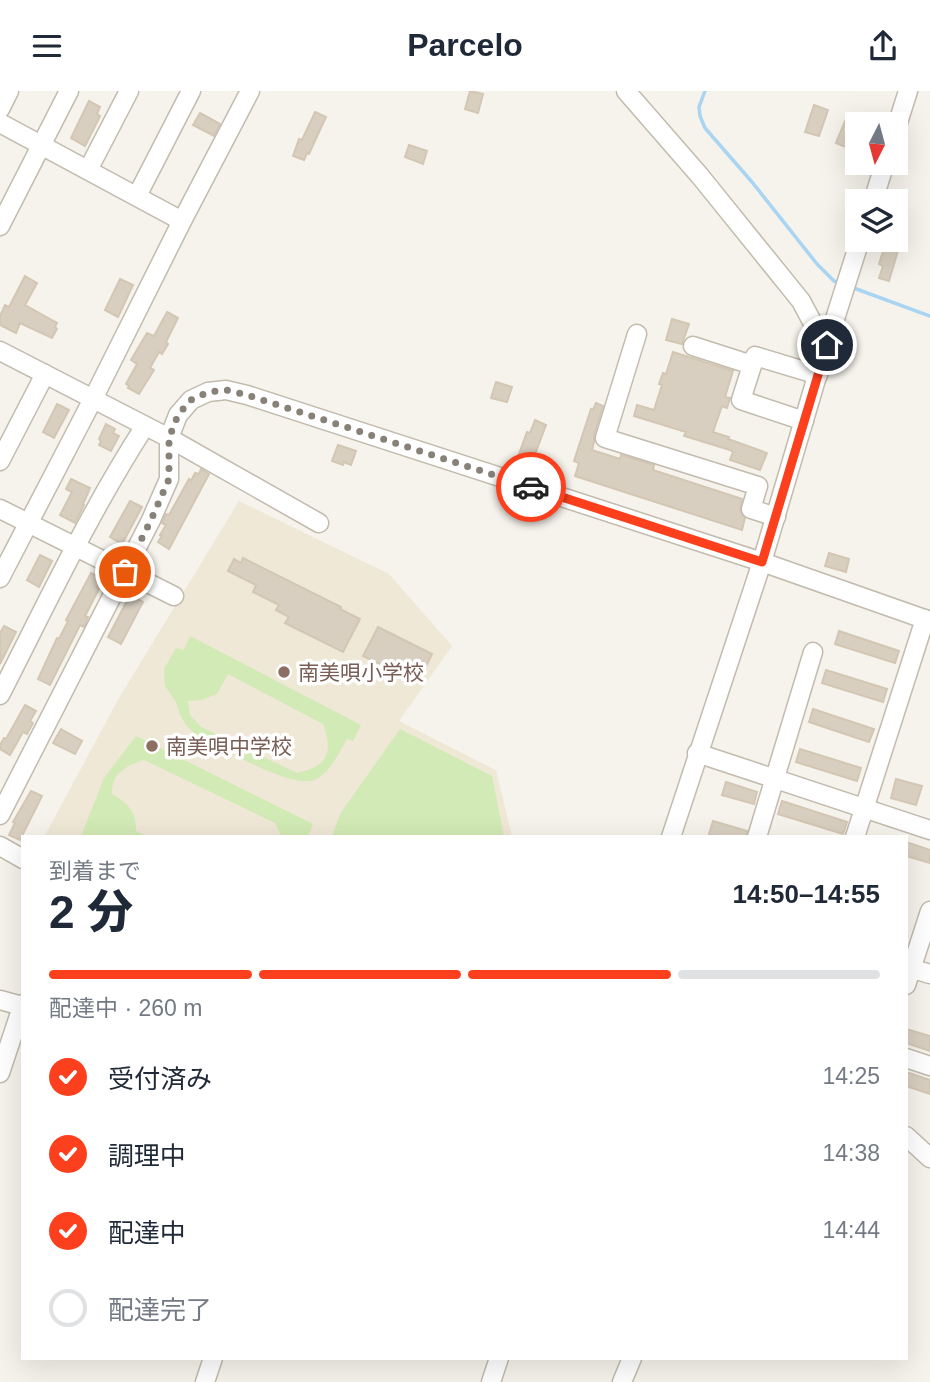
<!DOCTYPE html>
<html lang="ja">
<head>
<meta charset="utf-8">
<style>
	body { margin:0; font-family:Arial,"Noto Sans JP",sans-serif; background:#f6f6f7; color:#1f2937; height:100vh; display:flex; flex-direction:column; font-size:26px; white-space:nowrap }
	* { box-sizing:border-box; margin:0 }
	p { font-size:23px; color:#747a83 }
	.icon { flex:none; width:38px; height:38px; fill:none; stroke:currentColor; stroke-width:2; stroke-linecap:round; stroke-linejoin:round }
	.map { position:relative; flex:1; overflow:hidden }
	.sheet { position:absolute; left:21px; top:744px; width:887px; height:525px; display:flex; flex-direction:column; background:#fff; border-radius:0px; box-shadow:0 7px 28px #0002 }
	.sheet>* { flex:none }
	.needle { width:46px; rotate:186deg }
	.fabs { position:absolute; left:845px; top:21px; display:grid; gap:14px }
	.fabs a { display:grid; place-items:center; width:63px; height:63px; border-radius:0px; background:#fff; box-shadow:0 7px 28px #0002; font-size:35px }
	.pin { position:absolute; display:grid; place-items:center; width:60px; height:60px; color:#fff; margin:-30px; border:4px solid #fff; border-radius:50%; box-shadow:0 2px 7px #0007 }
	.courier { position:absolute; display:grid; place-items:center; width:70px; height:70px; margin:-35px; border:5px solid #fc3f1d; border-radius:50%; background:#fff; color:#222; box-shadow:0 2px 9px #0007 }
	.head em { font-style:normal; font-weight:800 }
	.head div { display:flex; flex-direction:column-reverse }
	.head { display:flex; align-items:center; justify-content:space-between; height:119px; padding:0 28px }
	h1 { font-size:46px; font-weight:800; line-height:52px }
	.bar { display:grid; grid-template-columns:repeat(4,1fr); gap:10px 7px; align-content:center; height:84px; padding:0 28px }
	.bar i { height:9px; border-radius:5px; background:#e0e1e3 }
	.bar .selected { background:#fc3f1d }
	.bar p { grid-column:span 4 }
	ol { padding:0 28px; list-style:none }
	li { display:flex; align-items:center; gap:21px; height:77px }
	li p { margin-inline-start:auto }
	li .icon { padding:7px; border-radius:50%; background:#fc3f1d; color:#fff; stroke-width:4 }
	li:last-child { color:#747a83 }
	li i { width:38px; height:38px; border:4px solid #e0e1e3; border-radius:50% }
	header { display:flex; justify-content:space-between; align-items:center; height:91px; padding:0 28px; background:#fff; font-size:32px; font-weight:800 }
	.map>svg:first-child { display:block }
</style>
</head>
<body>
<header><svg class="icon" aria-label="menu" viewBox="0 0 24 24"><path d="M4 6h16M4 12h16M4 18h16"/></svg>Parcelo<svg class="icon" aria-label="share" viewBox="0 0 24 24"><path d="M12 15V3M7 8l5-5 5 5M5 13v7h14v-7"/></svg></header>
<div class="map">
<svg width="930" height="1291" viewBox="0 0 930 1291">
	<rect width="100%" height="100%" fill="#f6f3ec"/>
	<polygon fill="#efe8d6" points="239,410 389,483 452,555 399,630 496,679 512,745 44,746 119,607"/>
	<g fill="#d2eab5" fill-rule="evenodd">
		<path d="M190,545L361,634L353,650L347,648C339,661 330,683 314,689C290,698 219,655 195,643L186,634L180,624L176,611L165,595L164,578L176,557L184,559ZM228,583L323,633C334,662 327,675 297,682L201,636L190,624L188,610L201,609L217,603Z"/>
		<polygon points="400,638 492,685 504,745 332,745 340,723"/>
		<path d="M136,645L313,733L308,745H281L275,732L144,669C127,674 111,683 112,703C128,712 136,721 136,740L147,745H81L104,687Z"/>
	</g>
	<g fill="none" stroke-linecap="round" stroke-linejoin="round">
		<g stroke="#a9d4f2" stroke-width="3.5">
			<polyline points="705,0 699,16 700,25 705,37 752,91 817,173 834,190 840,192"/>
			<polyline points="851,196 930,225"/>
		</g>
	</g>
	<g fill="#d8cfc1" stroke="#d3c7b4" stroke-width="2">
		<polygon points="470,0 483,3 478,22 465,18"/>
		<polygon points="89,10 100,16 97,23 100,25 85,55 71,47"/>
		<polygon points="814,14 828,19 819,45 805,41"/>
		<polygon points="315,21 326,26 309,63 307,62 304,69 293,65 299,48 302,49"/>
		<polygon points="200,22 220,33 214,45 193,34"/>
		<polygon points="845,30 858,35 850,58 836,52"/>
		<polygon points="409,54 427,60 423,73 405,66"/>
		<polygon points="886,151 899,156 889,190 879,187 883,175 879,173"/>
		<polygon points="25,185 37,192 25,214 57,232 55,236 57,238 52,247 20,232 16,242 0,234 0,225 5,214 9,216"/>
		<polygon points="120,188 133,194 118,226 105,219"/>
		<polygon points="167,221 178,227 166,251 168,253 162,263 159,261 150,277 154,279 139,303 128,297 129,295 126,293 137,273 131,269 147,242 154,245"/>
		<polygon points="672,228 689,233 682,253 666,249"/>
		<polygon points="673,261 733,280 725,306 730,307 727,317 722,315 713,341 729,346 728,348 767,362 760,379 730,369 733,361 730,359 684,345 686,341 634,325 637,314 654,319 662,294 659,293 663,282 666,283"/>
		<polygon points="496,291 512,296 507,311 491,307"/>
		<polygon points="596,312 603,315 594,344 594,351 592,359 620,368 621,364 654,374 653,379 742,408 740,420 745,427 742,439 575,385 579,372 574,370 591,318 593,319"/>
		<polygon points="57,313 69,319 54,347 43,341"/>
		<polygon points="535,329 546,334 529,379 515,374 527,341 530,342"/>
		<polygon points="106,333 115,338 113,342 119,345 111,360 99,354 101,350 99,348"/>
		<polygon points="338,354 356,360 351,374 344,371 343,374 332,370"/>
		<polygon points="201,378 209,383 169,458 158,451 162,445 160,444 166,434 162,432 166,423 169,424 189,388 191,390 195,382 199,383"/>
		<polygon points="71,388 90,397 83,413 84,414 75,432 60,424 72,401 66,398"/>
		<polygon points="130,410 142,416 122,453 110,446"/>
		<polygon points="829,462 849,468 846,481 825,475"/>
		<polygon points="40,464 52,470 39,496 27,489"/>
		<polygon points="243,467 341,516 340,518 360,528 343,561 285,532 289,526 276,519 279,514 253,501 256,494 228,480 234,468 241,472"/>
		<polygon points="91,482 102,488 97,496 99,498 85,525 88,526 84,536 80,534 50,594 38,588 57,547 59,548 68,530 66,529"/>
		<polygon points="130,504 143,511 121,553 108,546"/>
		<polygon points="4,535 16,541 0,573 0,542"/>
		<polygon points="378,536 432,563 418,592 363,565"/>
		<polygon points="839,540 899,560 895,572 835,553"/>
		<polygon points="826,579 887,598 883,611 822,592"/>
		<polygon points="25,614 36,620 30,630 33,632 27,643 23,641 10,664 0,658 0,654 4,647 6,648"/>
		<polygon points="813,618 874,638 869,651 809,631"/>
		<polygon points="61,638 82,650 75,663 53,652"/>
		<polygon points="800,658 861,677 857,690 796,671"/>
		<polygon points="896,688 922,695 916,714 891,707"/>
		<polygon points="726,691 757,701 754,713 722,704"/>
		<polygon points="31,700 42,705 20,749 9,744 15,732 13,731"/>
		<polygon points="782,710 847,731 843,743 778,723"/>
		<polygon points="713,730 747,740 746,746 716,746 709,743"/>
		<polygon points="906,751 930,759 930,772 906,765"/>
		<polygon points="906,938 930,945 930,960 906,952"/>
		<polygon points="906,981 930,989 930,1003 906,995"/>
	</g>
	<g fill="none" stroke-linecap="round" stroke-linejoin="round">
		<g stroke="#c2bbae" stroke-width="21">
			<g id="minor">
				<polyline points="626,0 700,85 801,210 817,240 821,254 820,265"/>
				<polyline points="0,18 9,0"/>
				<polyline points="0,32 182,130"/>
				<polyline points="896,38 908,0"/>
				<polyline points="88,79 129,0"/>
				<polyline points="137,105 191,0"/>
				<polyline points="873,110 885,72"/>
				<polyline points="0,135 69,0"/>
				<polyline points="637,243 605,347 758,395 751,418 776,426"/>
				<polyline points="693,255 752,274"/>
				<polyline points="0,260 169,347 319,432"/>
				<polyline points="804,330 741,309 755,265 818,284"/>
				<polyline points="0,370 45,283"/>
				<polyline points="0,418 174,505"/>
				<polyline points="0,487 93,308 182,130 250,0"/>
				<path d="M0,604C46,514 90,420 145,335"/>
				<polyline points="697,662 930,739"/>
				<polyline points="0,724 151,429 169,388 169,347 178,324 191,309 208,301 226,299 247,304 762,471 930,530"/>
				<polyline points="671,746 762,471 820,275 860,149"/>
				<polyline points="757,746 813,561"/>
				<polyline points="855,746 925,528"/>
				<polyline points="0,755 23,768"/>
				<polyline points="906,876 930,883"/>
				<polyline points="906,894 930,820"/>
				<polyline points="0,909 22,915"/>
				<polyline points="906,967 930,975"/>
				<polyline points="0,982 23,913"/>
				<polyline points="906,1045 930,1067"/>
				<polyline points="205,1291 213,1267"/>
				<polyline points="491,1291 499,1267"/>
				<polyline points="622,1291 632,1267"/>
			</g>
		</g>
		<use href="#minor" stroke="#fff" stroke-width="18"/>
	</g>
	<g fill="none" stroke-linecap="round" stroke-linejoin="round">
		<polyline stroke="#878178" stroke-width="7" stroke-dasharray="0 12.6" points="125,481 151,429 169,388 169,347 178,324 191,309 208,301 226,299 247,304 531,396"/>
		<polyline stroke="#fc3f1d" stroke-width="9" points="531,396 762,471 827,254"/>
	</g>
	<g fill="#8d6e63" stroke="#fff" stroke-width="2.5">
		<circle cx="284" cy="581" r="7"/>
		<circle cx="152" cy="655" r="7"/>
	</g>
	<g text-anchor="middle" dominant-baseline="central" stroke-width="7" stroke-linejoin="round" paint-order="stroke">
		<g font-size="21" fill="#785e54" stroke="#fff" text-anchor="start">
			<text x="298" y="581">南美唄小学校</text>
			<text x="166" y="655">南美唄中学校</text>
		</g>
	</g>
</svg>
<div class="fabs">
<a><svg class="needle" viewBox="-14 -14 28 28"><path d="M0-13l5 13h-10z" fill="#e53935"/><path d="M0 13l5-13h-10z" fill="#747a83"/></svg></a>
<a><svg class="icon" aria-label="layers" viewBox="0 0 24 24"><path d="M12 4l9 5-9 5-9-5zM3 14l9 5 9-5"/></svg></a>
</div>
<div class="pin" style="left:125px;top:481px;background:#ea580c"><svg class="icon" aria-label="bag" viewBox="0 0 24 24"><path d="M5 8h14l-1 12H6zM9 8a3 3 0 0 1 6 0"/></svg></div>
<div class="pin" style="left:827px;top:254px;background:#1f2937"><svg class="icon" aria-label="home" viewBox="0 0 24 24"><path d="M3 11l9-7 9 7M6 9v11h12V9"/></svg></div>
<div class="courier" style="left:531px;top:396px"><svg class="icon" aria-label="car" viewBox="0 0 24 24"><path d="M5 17H2v-5l4-1 3-4h7l3 4 3 1v5h-3M9 17h6M6 11h13"/><circle cx="7" cy="17" r="2"/><circle cx="17" cy="17" r="2"/></svg></div>
<section class="sheet">
<div class="head"><div><h1>2 分</h1><p>到着まで</p></div><em>14:50–14:55</em></div>
<div class="bar"><i class="selected"></i><i class="selected"></i><i class="selected"></i><i></i><p>配達中 · 260 m</p></div>
<ol>
<li><svg class="icon" aria-label="check" viewBox="0 0 24 24"><path d="M5 12l5 5 9-10"/></svg>受付済み<p>14:25</p></li>
<li><svg class="icon" aria-label="check" viewBox="0 0 24 24"><path d="M5 12l5 5 9-10"/></svg>調理中<p>14:38</p></li>
<li><svg class="icon" aria-label="check" viewBox="0 0 24 24"><path d="M5 12l5 5 9-10"/></svg>配達中<p>14:44</p></li>
<li><i></i>配達完了</li>
</ol>
</section>
</div>
</body>
</html>
